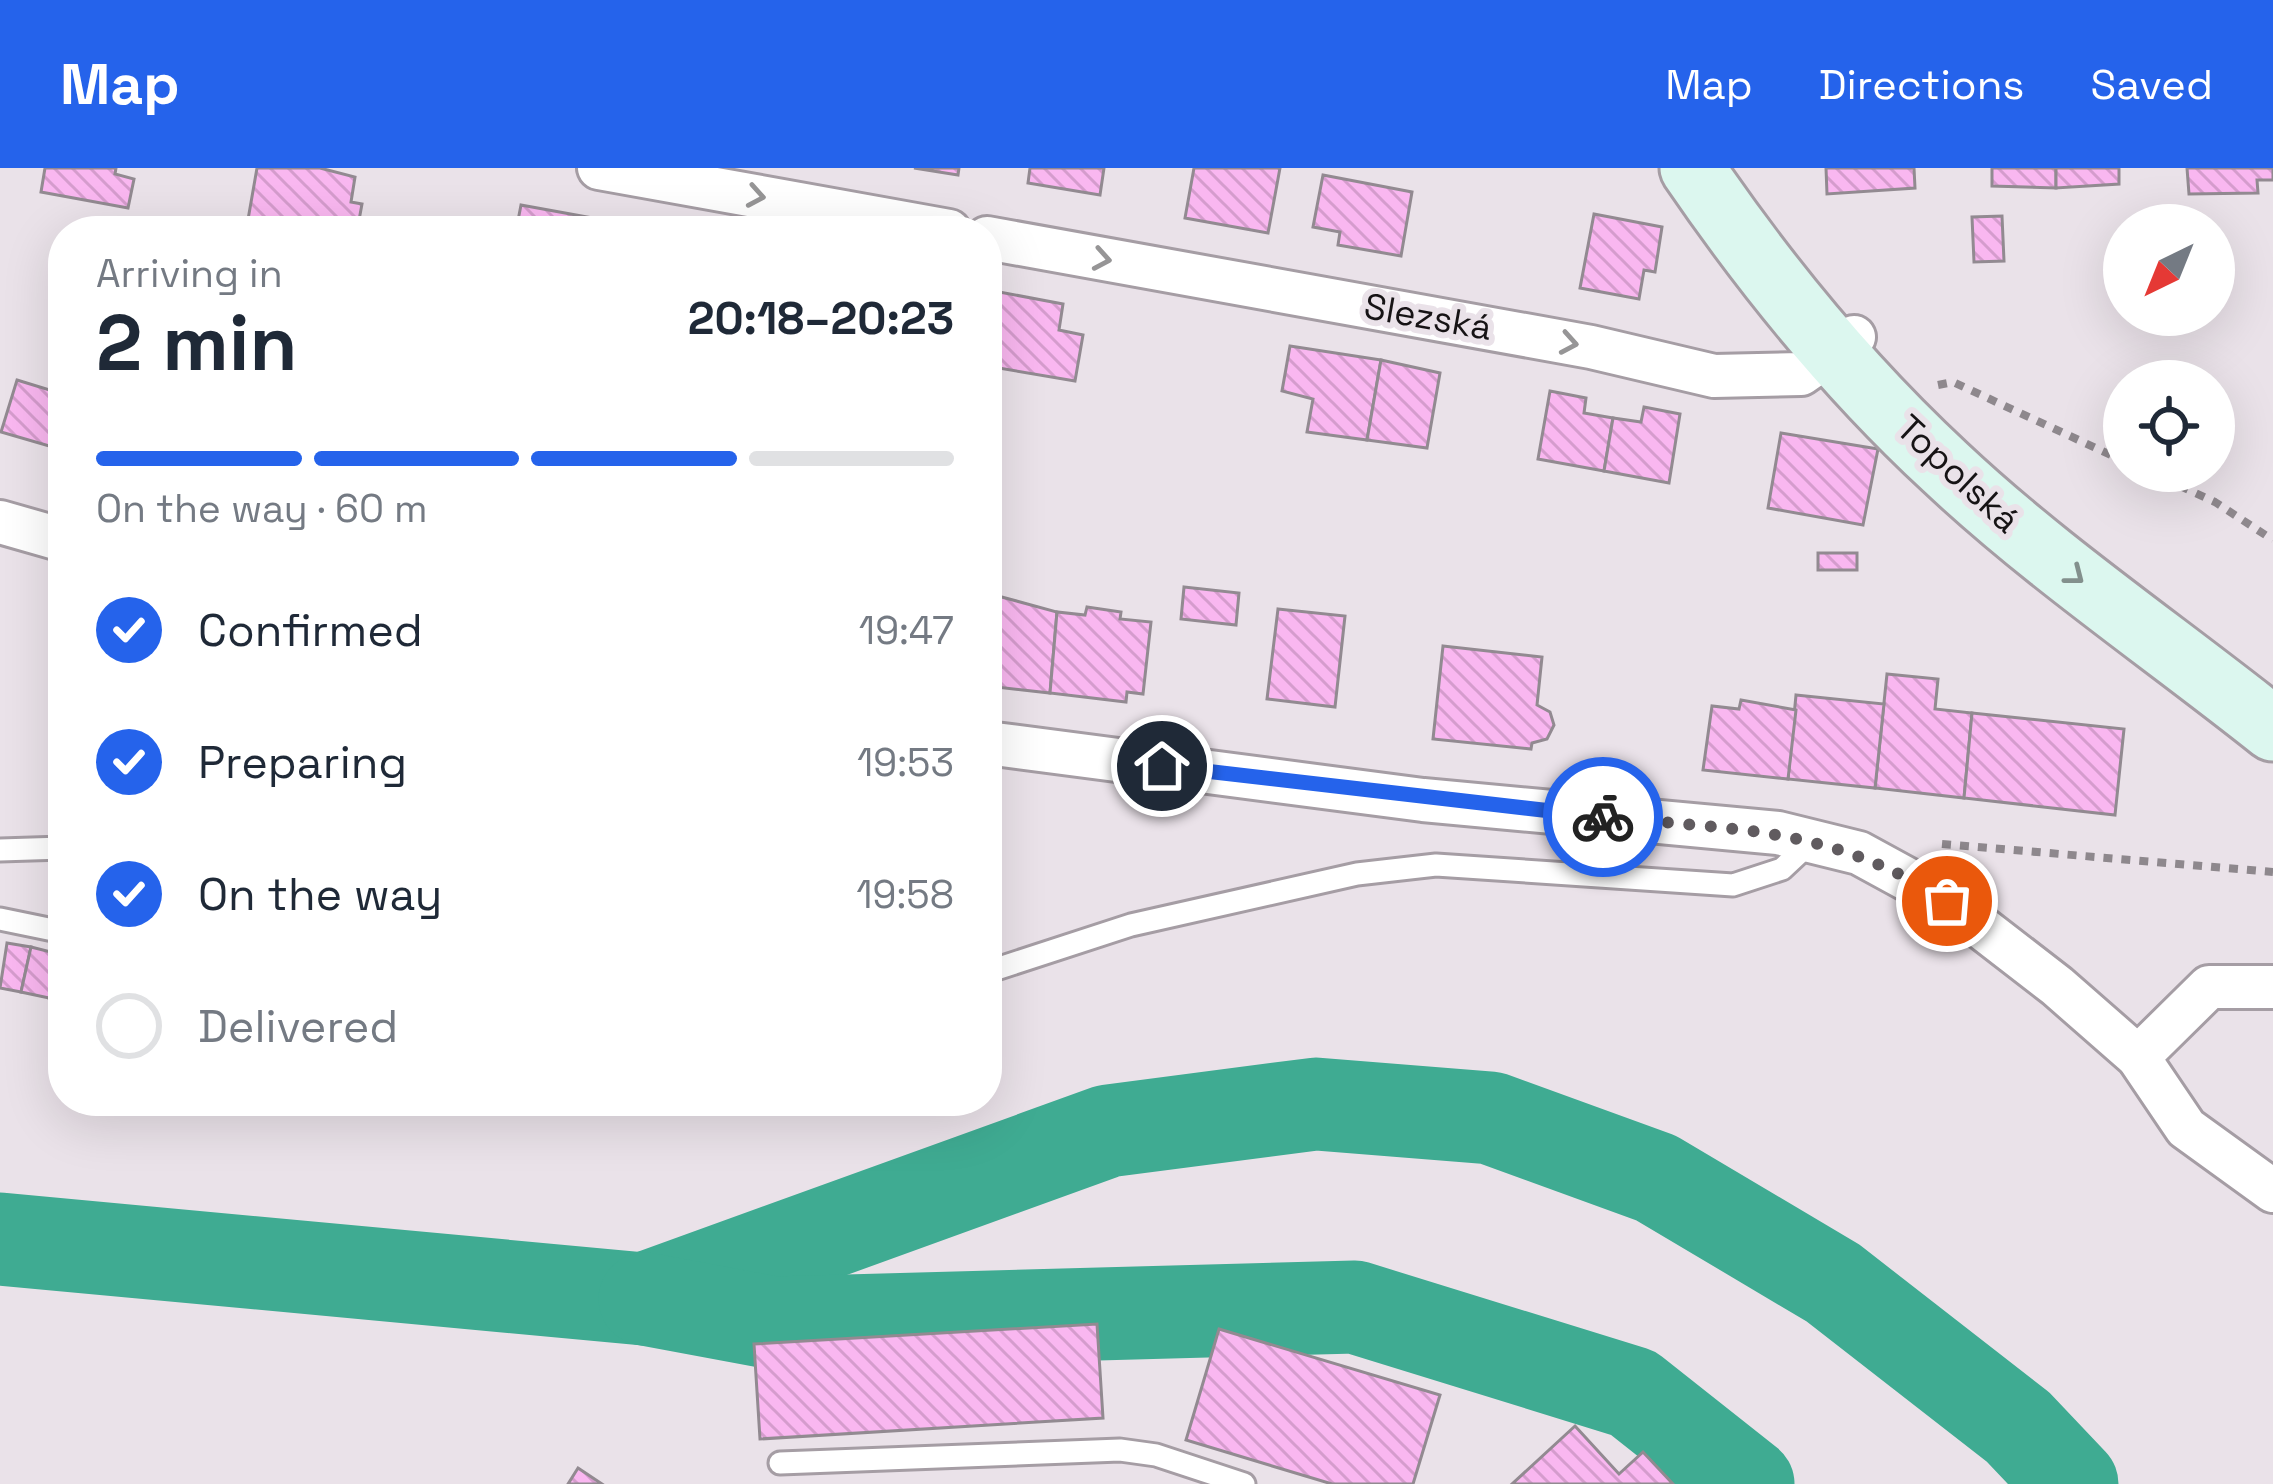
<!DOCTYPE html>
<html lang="en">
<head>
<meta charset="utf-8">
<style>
	body { margin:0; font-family:"Space Grotesk",sans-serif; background:#f6f6f7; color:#1f2937; height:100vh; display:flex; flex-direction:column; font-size:45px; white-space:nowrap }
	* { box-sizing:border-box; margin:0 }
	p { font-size:39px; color:#747a83 }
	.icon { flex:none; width:66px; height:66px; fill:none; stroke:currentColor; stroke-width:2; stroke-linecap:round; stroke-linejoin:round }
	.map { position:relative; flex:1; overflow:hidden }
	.side { position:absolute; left:48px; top:48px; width:954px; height:900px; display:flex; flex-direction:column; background:#fff; border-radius:48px; box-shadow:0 12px 48px #0002 }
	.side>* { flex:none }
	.needle { width:78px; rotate:223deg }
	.buttons { position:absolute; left:2103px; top:36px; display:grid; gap:24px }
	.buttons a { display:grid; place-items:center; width:132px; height:132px; border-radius:50%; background:#fff; box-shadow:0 12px 48px #0002; font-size:60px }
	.pin { position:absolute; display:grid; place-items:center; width:102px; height:102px; color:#fff; margin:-51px; border:6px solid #fff; border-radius:50%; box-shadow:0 3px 12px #0007 }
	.courier { position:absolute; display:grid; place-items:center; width:120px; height:120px; margin:-60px; border:9px solid #2563eb; border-radius:50%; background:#fff; color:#222; box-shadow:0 3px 15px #0007 }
	.headline em { font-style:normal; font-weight:600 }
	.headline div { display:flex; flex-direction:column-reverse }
	.headline { display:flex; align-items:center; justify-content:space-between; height:204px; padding:0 48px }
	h1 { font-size:78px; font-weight:600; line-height:90px }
	.bar { display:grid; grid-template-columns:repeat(4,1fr); gap:18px 12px; align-content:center; height:144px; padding:0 48px }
	.bar i { height:15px; border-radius:9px; background:#e0e1e3 }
	.bar .current { background:#2563eb }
	.bar p { grid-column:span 4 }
	ol { padding:0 48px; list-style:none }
	li { display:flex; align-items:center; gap:36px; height:132px }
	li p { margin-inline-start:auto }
	li .icon { padding:12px; border-radius:50%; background:#2563eb; color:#fff; stroke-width:4 }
	li:last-child { color:#747a83 }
	li i { width:66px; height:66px; border:6px solid #e0e1e3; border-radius:50% }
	header { display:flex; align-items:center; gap:72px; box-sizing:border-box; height:168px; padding:0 60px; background:#2563eb; color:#fff }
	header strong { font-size:57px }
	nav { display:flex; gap:66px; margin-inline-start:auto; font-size:42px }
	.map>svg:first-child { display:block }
</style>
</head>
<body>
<header>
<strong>Map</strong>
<nav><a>Map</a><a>Directions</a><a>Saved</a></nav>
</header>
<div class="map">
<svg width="2273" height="1316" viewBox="0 0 2273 1316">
	<defs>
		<pattern id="building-back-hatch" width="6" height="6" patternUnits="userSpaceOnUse" patternTransform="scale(3)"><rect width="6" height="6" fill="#f9b7f0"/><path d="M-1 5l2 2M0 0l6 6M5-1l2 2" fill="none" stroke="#d59ccd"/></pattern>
	</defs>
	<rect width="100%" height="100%" fill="#eae2e9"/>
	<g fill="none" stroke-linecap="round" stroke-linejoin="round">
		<g stroke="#3fab92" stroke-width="93">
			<polyline points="0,1071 644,1131 1108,963 1316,936 1491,950 1656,1010 1833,1115 2018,1259 2072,1316"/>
			<polyline points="645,1131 774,1155 1355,1139 1633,1225 1748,1316"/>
		</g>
	</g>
	<g fill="url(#building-back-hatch)" stroke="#928a91" stroke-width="3">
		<polygon points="45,0 116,0 115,6 134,11 128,40 41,24"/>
		<polygon points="257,0 320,0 355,9 351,34 362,36 357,63 246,63"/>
		<polygon points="914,0 959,0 958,7"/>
		<polygon points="1030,0 1104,0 1100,27 1028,15"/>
		<polygon points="1194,0 1280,0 1268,65 1185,50"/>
		<polygon points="1826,0 1914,0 1915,20 1827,26"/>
		<polygon points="1992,0 2056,0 2056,20 1992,18"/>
		<polygon points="2056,0 2119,0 2119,16 2056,20"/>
		<polygon points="2187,0 2273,0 2273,12 2257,12 2258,25 2189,26"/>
		<polygon points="1323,7 1412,24 1401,88 1338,77 1340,64 1313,59"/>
		<polygon points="521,37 598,51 596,63 516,63"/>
		<polygon points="1594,46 1662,59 1655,104 1644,102 1639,131 1580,120"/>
		<polygon points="2002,48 2004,93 1974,94 1972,49"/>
		<polygon points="994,123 1063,136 1059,162 1083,167 1075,213 987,198"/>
		<polygon points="1290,178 1381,192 1367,272 1307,264 1313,231 1282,223"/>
		<polygon points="1381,192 1440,205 1427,280 1367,272"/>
		<polygon points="17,212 63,226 63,282 1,264"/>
		<polygon points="1550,223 1586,230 1584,245 1613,250 1604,303 1538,291"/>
		<polygon points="1644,239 1680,246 1669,315 1604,303 1613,250 1641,254"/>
		<polygon points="1781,265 1878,281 1863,357 1768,340"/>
		<rect x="1818" y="385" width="39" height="17"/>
		<polygon points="1184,419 1239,425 1236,457 1181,451"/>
		<polygon points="998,428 1057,444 1050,525 987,518 987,435 997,436"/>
		<polygon points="1087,439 1121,444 1120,451 1151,454 1143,526 1127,524 1126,534 1050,525 1057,444 1085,447"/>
		<polygon points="1278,441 1345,448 1335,539 1267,531"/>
		<polygon points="1443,478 1542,489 1537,537 1550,544 1554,557 1547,571 1532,575 1531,581 1433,571"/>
		<polygon points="1887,506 1938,511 1935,541 1972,545 1964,630 1875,620"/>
		<polygon points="1796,527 1884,536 1875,620 1788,611"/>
		<polygon points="1741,532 1796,542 1788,611 1703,602 1712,538 1739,541"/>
		<polygon points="1972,545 2124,561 2115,647 1964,630"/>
		<polygon points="7,775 31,779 21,824 0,820"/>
		<polygon points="31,779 59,786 49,830 21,824"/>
		<polygon points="59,786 63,787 63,833 49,830"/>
		<polygon points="1097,1156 1103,1250 760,1271 754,1176"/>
		<polygon points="1219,1161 1440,1227 1413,1316 1332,1316 1186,1272"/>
		<polygon points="1575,1258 1619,1306 1643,1284 1673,1316 1512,1316"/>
		<polygon points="578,1300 602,1316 568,1316"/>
	</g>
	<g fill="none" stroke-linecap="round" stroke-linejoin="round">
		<g stroke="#a59da4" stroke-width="27">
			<g id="lane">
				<polyline points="0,682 63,680"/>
				<polyline points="0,751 63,764"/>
				<polyline points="987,804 1131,757 1357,706 1436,697 1733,717 1782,701 1814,671"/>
				<polyline points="780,1295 1120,1282 1156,1287 1244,1316"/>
			</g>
		</g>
		<g stroke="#a59da4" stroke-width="48">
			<g id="street">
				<polyline points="599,0 949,63"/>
				<polyline points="987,70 1591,179 1714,208 1801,206 1854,169"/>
				<polyline points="0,354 63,372"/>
				<polyline points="987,575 1423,632 1778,665 1859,685 1947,733 2057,818 2138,889 2186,960 2273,1023"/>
				<polyline points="2138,889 2209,819 2273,819"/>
			</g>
		</g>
		<g stroke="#a59da4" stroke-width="69">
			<path id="secondary" d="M1692,0C1765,107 1850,211 1945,299C2047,395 2164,474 2273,561"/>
		</g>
		<g stroke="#8e888d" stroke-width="8" stroke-dasharray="9 9" stroke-linecap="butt">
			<polyline points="1938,217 1953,214 2124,293"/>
			<polyline points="2147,303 2215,334 2273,372"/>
			<polyline points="1942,676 2273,704"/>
		</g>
		<use href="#lane" stroke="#fff" stroke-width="21"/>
		<use href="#street" stroke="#fff" stroke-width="42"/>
		<use href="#secondary" stroke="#dcf7ef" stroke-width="63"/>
	</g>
	<defs><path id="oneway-chevron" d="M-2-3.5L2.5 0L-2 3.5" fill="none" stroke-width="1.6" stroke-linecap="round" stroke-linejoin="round" transform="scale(3)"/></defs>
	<g stroke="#969596">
		<use href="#oneway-chevron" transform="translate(756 28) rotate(10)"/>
		<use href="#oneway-chevron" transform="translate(1102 91) rotate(10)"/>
		<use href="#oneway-chevron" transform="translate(1569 175) rotate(10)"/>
	</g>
	<use stroke="#83908d" href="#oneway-chevron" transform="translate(2075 408) rotate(38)"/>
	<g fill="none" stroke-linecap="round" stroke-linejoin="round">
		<path stroke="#605b5f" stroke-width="12" stroke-dasharray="0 21.6" d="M1603,649C1737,662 1829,658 1947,733"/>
		<polyline stroke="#2563eb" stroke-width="15" points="1162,598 1603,649"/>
	</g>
	<g text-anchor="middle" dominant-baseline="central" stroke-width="12" stroke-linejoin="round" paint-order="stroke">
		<g font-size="36" fill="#161315" stroke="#eae2e9">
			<text transform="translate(1428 149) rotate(10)">Slezská</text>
			<text transform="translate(1958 306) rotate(43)">Topolská</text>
		</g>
	</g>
</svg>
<div class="buttons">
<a><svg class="needle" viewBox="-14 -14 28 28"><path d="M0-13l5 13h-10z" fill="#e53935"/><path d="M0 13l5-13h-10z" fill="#747a83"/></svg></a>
<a><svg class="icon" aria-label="locate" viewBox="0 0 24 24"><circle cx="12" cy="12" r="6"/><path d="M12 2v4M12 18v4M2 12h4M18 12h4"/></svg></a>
</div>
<div class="pin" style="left:1947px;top:733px;background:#ea580c"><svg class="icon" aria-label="bag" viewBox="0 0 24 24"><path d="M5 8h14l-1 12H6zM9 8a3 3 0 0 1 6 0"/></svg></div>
<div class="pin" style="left:1162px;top:598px;background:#1f2937"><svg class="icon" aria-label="home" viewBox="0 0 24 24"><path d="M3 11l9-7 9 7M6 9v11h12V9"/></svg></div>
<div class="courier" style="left:1603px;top:649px"><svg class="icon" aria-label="bike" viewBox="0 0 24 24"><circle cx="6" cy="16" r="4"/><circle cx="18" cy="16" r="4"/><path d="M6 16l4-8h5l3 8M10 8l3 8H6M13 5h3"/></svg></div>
<section class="side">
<div class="headline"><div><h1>2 min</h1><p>Arriving in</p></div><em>20:18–20:23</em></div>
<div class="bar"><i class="current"></i><i class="current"></i><i class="current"></i><i></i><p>On the way · 60 m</p></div>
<ol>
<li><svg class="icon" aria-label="check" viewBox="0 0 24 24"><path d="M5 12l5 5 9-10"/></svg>Confirmed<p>19:47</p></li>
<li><svg class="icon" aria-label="check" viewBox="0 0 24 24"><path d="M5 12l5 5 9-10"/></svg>Preparing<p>19:53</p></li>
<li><svg class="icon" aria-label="check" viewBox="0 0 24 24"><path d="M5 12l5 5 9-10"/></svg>On the way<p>19:58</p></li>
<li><i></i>Delivered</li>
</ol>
</section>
</div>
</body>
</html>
